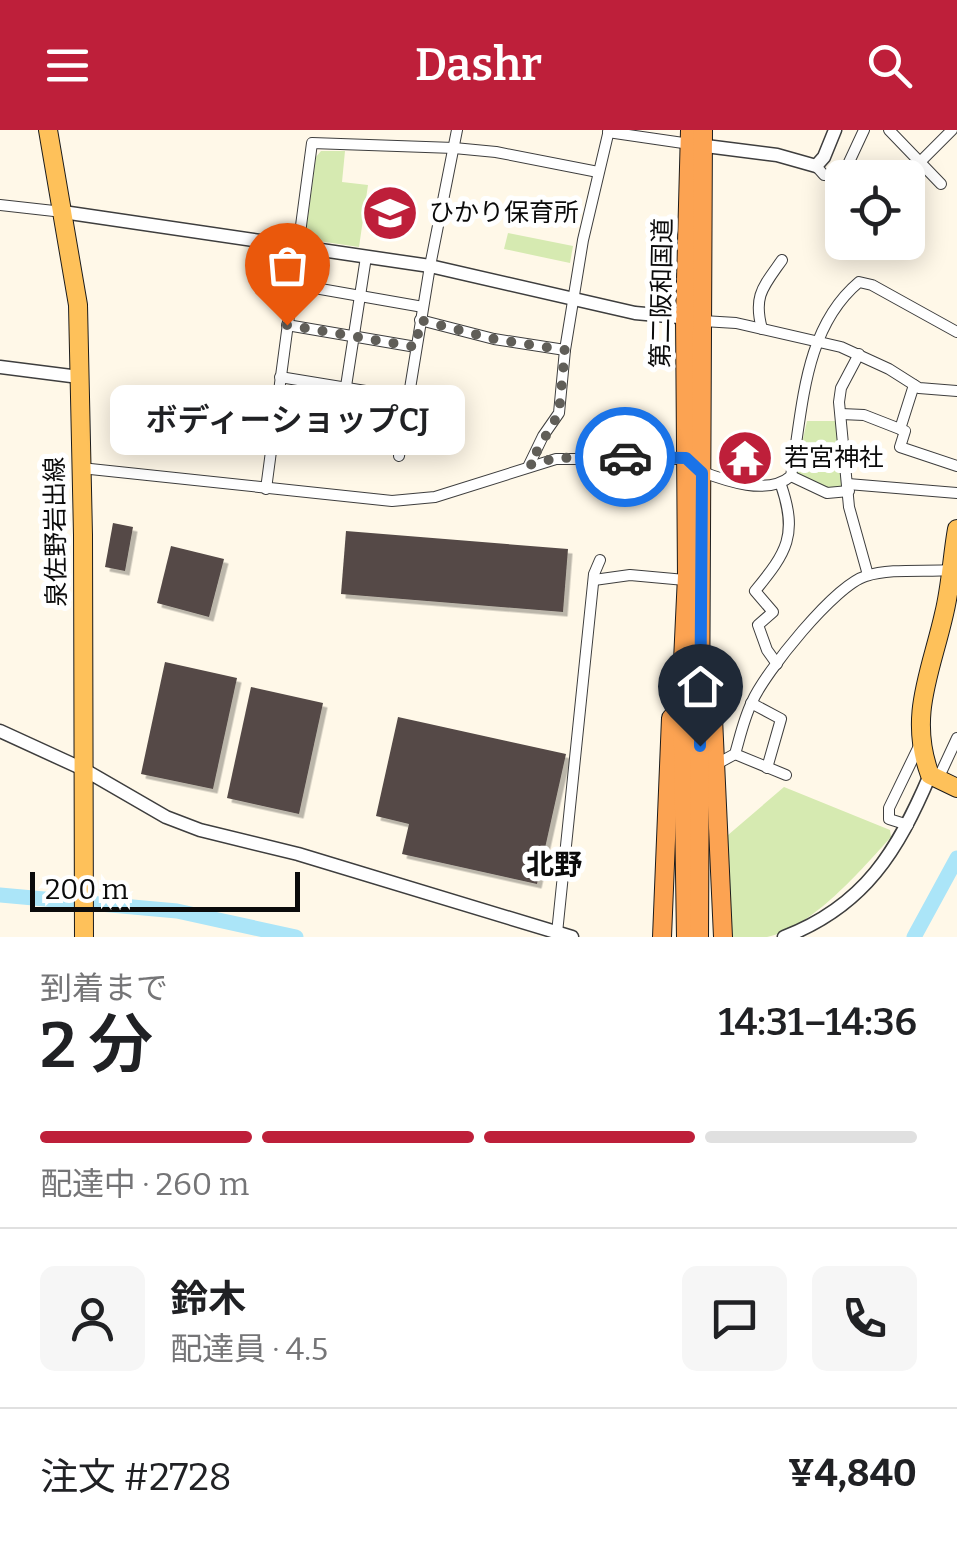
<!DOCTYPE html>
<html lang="ja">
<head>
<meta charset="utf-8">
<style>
	body { margin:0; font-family:Bitter,"Noto Sans JP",serif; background:#f6f6f6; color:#202124; height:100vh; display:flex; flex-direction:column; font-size:38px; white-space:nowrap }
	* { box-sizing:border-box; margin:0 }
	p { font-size:32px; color:#757577 }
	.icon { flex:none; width:55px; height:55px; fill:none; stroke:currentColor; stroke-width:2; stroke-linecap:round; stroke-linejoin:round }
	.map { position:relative; height:807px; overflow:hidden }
	.details { display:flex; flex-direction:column; background:#fff; flex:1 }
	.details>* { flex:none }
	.fabs { position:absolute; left:825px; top:30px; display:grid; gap:20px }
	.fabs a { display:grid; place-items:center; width:100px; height:100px; border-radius:15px; background:#fff; box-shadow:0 5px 25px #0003; font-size:50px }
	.scale { position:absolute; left:30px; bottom:25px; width:270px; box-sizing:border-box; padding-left:10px; border:5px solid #0b0b0b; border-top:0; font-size:28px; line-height:35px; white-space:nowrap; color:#0b0b0b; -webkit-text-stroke:8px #fff; paint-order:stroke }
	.pin { position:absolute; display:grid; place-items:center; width:85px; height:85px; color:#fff; margin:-102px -42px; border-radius:50% 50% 50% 0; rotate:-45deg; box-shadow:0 0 10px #0007 }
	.pin .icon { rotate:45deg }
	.courier { position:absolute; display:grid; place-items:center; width:100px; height:100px; margin:-50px; border:8px solid #1a73e8; border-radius:50%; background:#fff; color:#222; box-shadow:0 2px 12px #0007 }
	.bubble { position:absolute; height:70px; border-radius:15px; background:#fff; box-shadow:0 5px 25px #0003; font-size:32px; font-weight:600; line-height:70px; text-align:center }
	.head em { font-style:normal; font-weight:600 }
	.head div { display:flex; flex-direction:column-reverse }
	.head { display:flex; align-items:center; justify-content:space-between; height:170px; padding:0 40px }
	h1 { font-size:65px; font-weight:600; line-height:75px }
	.bar { display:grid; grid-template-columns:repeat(4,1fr); gap:15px 10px; align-content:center; height:120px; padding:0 40px }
	.bar i { height:12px; border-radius:8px; background:#e0e0e0 }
	.bar .current { background:#be1f3a }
	.bar p { grid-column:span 4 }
	.line { display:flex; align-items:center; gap:25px; padding:0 40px; border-top:2px solid #e0e0e0 }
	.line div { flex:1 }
	.round { display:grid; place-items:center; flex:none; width:105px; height:105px; border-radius:15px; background:#f6f6f6 }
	header { display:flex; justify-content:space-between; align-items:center; height:130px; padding:0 40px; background:#be1f3a; color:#fff; font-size:45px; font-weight:600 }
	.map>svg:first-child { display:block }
</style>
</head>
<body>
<header><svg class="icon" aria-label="menu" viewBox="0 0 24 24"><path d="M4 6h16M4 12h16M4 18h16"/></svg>Dashr<svg class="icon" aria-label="search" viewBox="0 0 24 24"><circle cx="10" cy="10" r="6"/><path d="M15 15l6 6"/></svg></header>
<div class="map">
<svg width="957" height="807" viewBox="0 0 957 807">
	<defs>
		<filter id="shadow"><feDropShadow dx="4.5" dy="4.5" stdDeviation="0" flood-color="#0004"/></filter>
	</defs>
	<rect width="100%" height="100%" fill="#fff8e8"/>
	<g fill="#d6eab1">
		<polygon points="321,21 345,21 342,52 368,55 359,117 305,109 316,27"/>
		<polygon points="508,103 573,116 570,133 504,119"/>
		<polygon points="300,260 340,271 336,305 291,299"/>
		<polygon points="807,291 839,291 845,358 825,360 795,344"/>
		<path d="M784,657L890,700L891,707C862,739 812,798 767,807C755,807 739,807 727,807L721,711Z"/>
	</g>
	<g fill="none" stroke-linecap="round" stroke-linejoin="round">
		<g stroke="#abe5f8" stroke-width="15">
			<polyline points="0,765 177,781 296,807"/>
			<polyline points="914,807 957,728"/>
		</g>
	</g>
	<g fill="#544a47" filter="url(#shadow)">
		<polygon points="648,107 675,107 674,135 648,135"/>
		<polygon points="113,393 133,397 125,441 105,437"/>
		<polygon points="346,401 568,419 563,482 341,464"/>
		<polygon points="171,416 224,429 209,487 157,473"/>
		<polygon points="165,532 237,548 213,659 141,644"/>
		<polygon points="251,557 323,573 299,684 227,668"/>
		<polygon points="398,587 566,624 537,754 402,724 409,694 376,686"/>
	</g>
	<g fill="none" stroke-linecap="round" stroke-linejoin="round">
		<g stroke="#3e3e3e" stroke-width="12">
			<g id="minor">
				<polyline points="889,0 941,54"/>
				<polyline points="608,2 690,14"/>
				<polyline points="816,36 824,45 871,48"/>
				<polyline points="843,45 864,0"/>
				<polyline points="897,48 908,44 952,0"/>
				<polyline points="0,75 63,82"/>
				<polyline points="292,154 423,177"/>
				<polyline points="420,190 494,209 565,220"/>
				<polyline points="703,191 736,193 841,217 889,239 919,258 957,261"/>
				<polyline points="287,195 416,217"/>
				<path d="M762,199C753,166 763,157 782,130"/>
				<polyline points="859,224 841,258 839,272 849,377 868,445"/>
				<polyline points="280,247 408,268"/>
				<polyline points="841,284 864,285 905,301 900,317 957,336"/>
				<polyline points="274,299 400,317"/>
				<polyline points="900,299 914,255"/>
				<polyline points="338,308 366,127"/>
				<polyline points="399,326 430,136 457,0"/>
				<polyline points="529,335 543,306 559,283 565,220 583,110 609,0"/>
				<polyline points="81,338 392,371 435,367 556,329 687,329"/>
				<path d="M700,341C726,351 768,366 791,346C803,279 803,199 859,152L872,155L957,202"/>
				<polyline points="791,346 827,363 849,361"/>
				<polyline points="848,354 957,363"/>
				<polyline points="266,359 312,13 454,18 496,22 598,42"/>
				<polyline points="594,450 630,445 685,450"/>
				<path d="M777,534L767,520L758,495L773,482L755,461C787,422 798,405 781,355"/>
				<polyline points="751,573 781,589 767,638"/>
				<polyline points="735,624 786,645"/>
				<path d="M715,635L735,624C740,607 744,588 752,572C765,542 835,455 866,446C891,438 925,442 952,440"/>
				<polyline points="938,649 957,608"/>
				<polyline points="908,695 889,689 889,678 920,614"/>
				<polyline points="557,803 594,444 600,430"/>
			</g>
		</g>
		<g stroke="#3e3e3e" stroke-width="15">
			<g id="tertiary">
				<polyline points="698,15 777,25 816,36 824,27 835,0"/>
				<polyline points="63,82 430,136 635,183 690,188"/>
				<polyline points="0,237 79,247"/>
				<polyline points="0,601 83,639 166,687 200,700 298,724 572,807"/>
				<path d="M784,807C865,776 898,720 930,645"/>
			</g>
		</g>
		<g stroke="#1c1c1c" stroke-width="20">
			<g id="primary">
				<polyline points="48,0 78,175 83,405 84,807"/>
				<path d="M957,399C952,427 951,456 944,484C931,542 908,586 930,645L957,658"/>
			</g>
		</g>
		<g stroke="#1c1c1c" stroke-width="20">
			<g id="trunk">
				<polyline points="711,544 723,807"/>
				<polyline points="662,807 671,588"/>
				<polyline points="686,807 682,552 687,446 685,187 690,0"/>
				<polyline points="699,807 703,0"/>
			</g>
		</g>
		<use href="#minor" stroke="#fff" stroke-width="10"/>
		<use href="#tertiary" stroke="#fff" stroke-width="12"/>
		<use href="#primary" stroke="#fec15a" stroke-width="18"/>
		<use href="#trunk" stroke="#fca352" stroke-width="18"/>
	</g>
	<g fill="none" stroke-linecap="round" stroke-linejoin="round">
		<polyline stroke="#605e58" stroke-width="10" stroke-dasharray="0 18" points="287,195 416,217 420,190 494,209 565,220 559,283 529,335 556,328 625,327"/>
		<polyline stroke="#1a73e8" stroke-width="12" points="625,327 686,328 702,343 700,616"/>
	</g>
	<defs>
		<g id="school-disc" transform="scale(2.875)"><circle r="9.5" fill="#be1f3a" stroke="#fff"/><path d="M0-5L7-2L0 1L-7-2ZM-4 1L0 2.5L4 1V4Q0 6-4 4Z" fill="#fff"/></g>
		<g id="temple-disc" transform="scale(2.875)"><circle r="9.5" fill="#be1f3a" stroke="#fff"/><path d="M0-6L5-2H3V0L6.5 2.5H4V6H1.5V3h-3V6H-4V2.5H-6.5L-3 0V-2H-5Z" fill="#fff"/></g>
	</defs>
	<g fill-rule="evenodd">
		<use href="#school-disc" x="390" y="83"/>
		<use href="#temple-disc" x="745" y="328"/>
	</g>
	<g text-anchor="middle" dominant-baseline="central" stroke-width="10" stroke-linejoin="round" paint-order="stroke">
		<g font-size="25" fill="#0b0b0b" stroke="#fff" text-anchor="start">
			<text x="429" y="83">ひかり保育所</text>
			<text x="784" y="328">若宮神社</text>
		</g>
		<g font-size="25" fill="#0b0b0b" stroke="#fff">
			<text transform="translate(662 163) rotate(-89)">第二阪和国道</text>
			<text transform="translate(56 402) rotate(-91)">泉佐野岩出線</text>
		</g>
		<g font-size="28" font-weight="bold" fill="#0b0b0b" stroke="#fff">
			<text x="554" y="734">北野</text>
		</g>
	</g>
</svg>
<div class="fabs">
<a><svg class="icon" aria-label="locate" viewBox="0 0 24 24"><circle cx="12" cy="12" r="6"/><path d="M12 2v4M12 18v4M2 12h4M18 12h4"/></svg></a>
</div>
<div class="scale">200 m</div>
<div class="pin" style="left:287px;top:195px;background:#ea580c"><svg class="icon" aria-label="bag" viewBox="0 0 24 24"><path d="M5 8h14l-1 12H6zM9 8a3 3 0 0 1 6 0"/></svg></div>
<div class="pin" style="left:700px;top:616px;background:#1f2937"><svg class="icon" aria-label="home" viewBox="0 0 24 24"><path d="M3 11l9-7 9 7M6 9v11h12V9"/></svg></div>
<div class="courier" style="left:625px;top:327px"><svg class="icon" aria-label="car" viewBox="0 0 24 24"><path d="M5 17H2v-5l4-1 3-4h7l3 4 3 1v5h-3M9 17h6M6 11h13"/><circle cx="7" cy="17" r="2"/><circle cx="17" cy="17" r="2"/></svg></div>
<div class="bubble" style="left:110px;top:255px;width:355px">ボディーショップCJ</div>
</div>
<section class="details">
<div class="head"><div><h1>2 分</h1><p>到着まで</p></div><em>14:31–14:36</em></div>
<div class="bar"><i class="current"></i><i class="current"></i><i class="current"></i><i></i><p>配達中 · 260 m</p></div>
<div class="line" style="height:180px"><a class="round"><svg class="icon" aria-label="person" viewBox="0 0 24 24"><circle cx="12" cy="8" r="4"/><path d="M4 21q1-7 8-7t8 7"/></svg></a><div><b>鈴木</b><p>配達員 · 4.5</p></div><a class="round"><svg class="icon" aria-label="chat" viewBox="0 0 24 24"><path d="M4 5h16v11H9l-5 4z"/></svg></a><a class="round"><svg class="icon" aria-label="phone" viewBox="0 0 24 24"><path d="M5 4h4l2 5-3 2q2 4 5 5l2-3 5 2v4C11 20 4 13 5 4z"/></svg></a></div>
<div class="line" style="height:130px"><div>注文 #2728</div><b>¥4,840</b></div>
</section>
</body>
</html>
